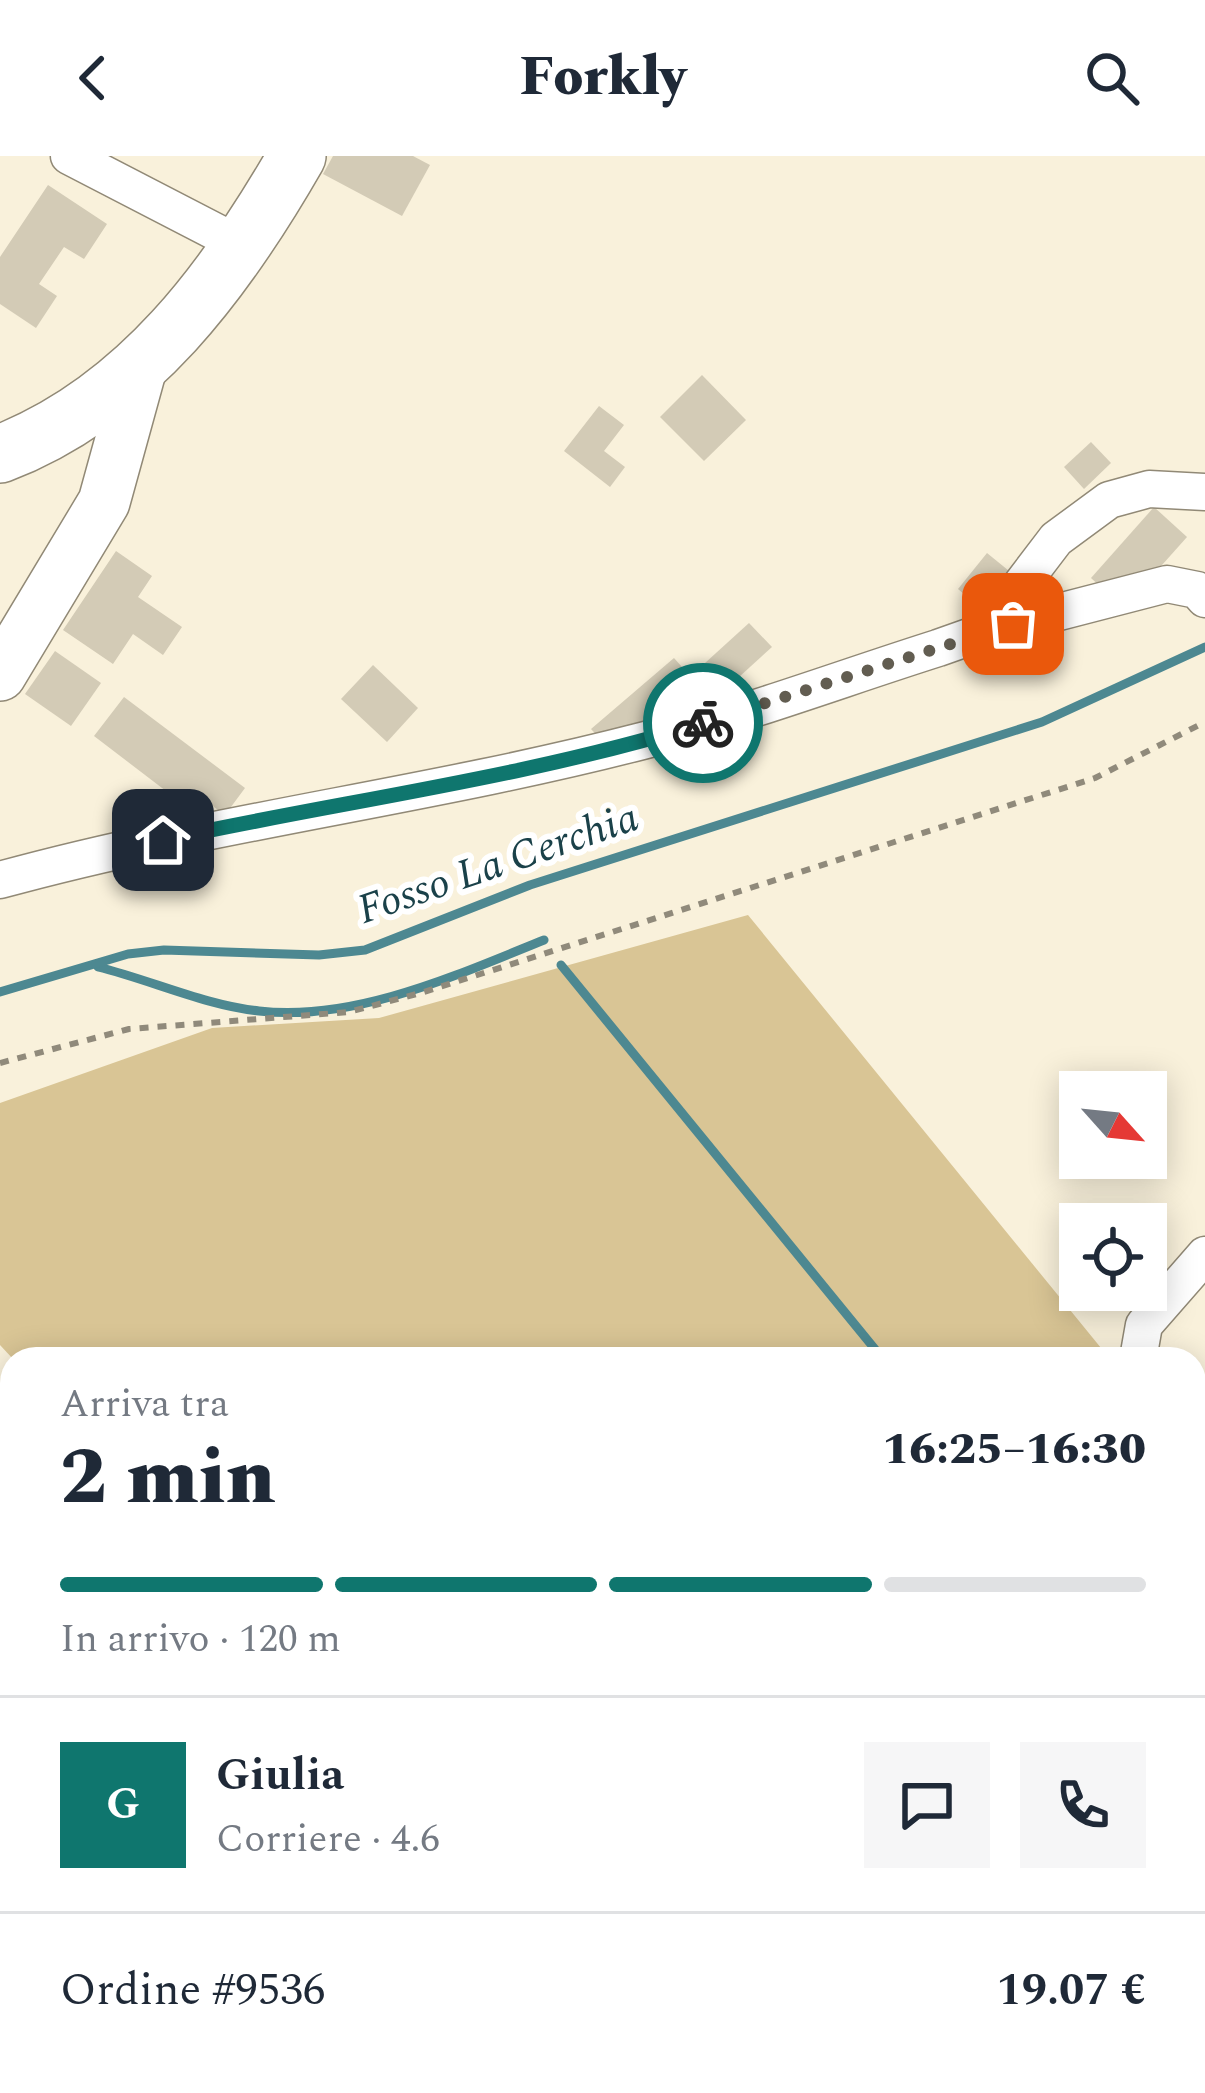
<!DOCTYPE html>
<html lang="it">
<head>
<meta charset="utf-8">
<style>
	body { margin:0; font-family:Spectral,serif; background:#f6f6f7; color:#1f2937; height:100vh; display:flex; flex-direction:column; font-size:45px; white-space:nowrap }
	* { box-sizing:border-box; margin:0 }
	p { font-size:39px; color:#747a83 }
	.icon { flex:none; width:66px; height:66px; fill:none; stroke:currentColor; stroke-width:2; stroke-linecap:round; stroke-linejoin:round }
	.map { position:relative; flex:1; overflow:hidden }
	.sheet { position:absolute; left:0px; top:1191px; width:1206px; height:747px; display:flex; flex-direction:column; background:#fff; border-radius:36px 36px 0 0; box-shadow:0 6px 30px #0003 }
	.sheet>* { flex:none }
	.needle { width:78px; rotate:117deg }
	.buttons { position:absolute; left:1059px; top:915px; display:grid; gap:24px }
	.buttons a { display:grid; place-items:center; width:108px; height:108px; border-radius:0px; background:#fff; box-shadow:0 6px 30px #0003; font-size:60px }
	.pin { position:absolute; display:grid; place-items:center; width:102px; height:102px; color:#fff; margin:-51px; border-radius:24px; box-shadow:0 6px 18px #0006 }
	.courier { position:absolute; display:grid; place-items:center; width:120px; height:120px; margin:-60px; border:9px solid #0f766e; border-radius:50%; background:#fff; color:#222; box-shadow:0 3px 15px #0007 }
	.headline em { font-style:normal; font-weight:800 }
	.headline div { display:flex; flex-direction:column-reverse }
	.headline { display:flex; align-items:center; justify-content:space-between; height:204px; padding:0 60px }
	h1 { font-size:78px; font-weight:800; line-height:90px }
	.bar { display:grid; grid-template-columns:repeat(4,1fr); gap:18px 12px; align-content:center; height:144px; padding:0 60px }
	.bar i { height:15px; border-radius:9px; background:#e0e1e3 }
	.bar .current { background:#0f766e }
	.bar p { grid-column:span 4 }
	.line { display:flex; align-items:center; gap:30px; padding:0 60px; border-top:3px solid #e0e1e3 }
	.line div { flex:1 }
	.round { display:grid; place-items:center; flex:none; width:126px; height:126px; border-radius:0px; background:#f6f6f7 }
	header { display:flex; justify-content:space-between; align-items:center; height:156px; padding:0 60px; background:#fff; font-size:54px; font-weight:800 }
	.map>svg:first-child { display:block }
</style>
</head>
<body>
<header><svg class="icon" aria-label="back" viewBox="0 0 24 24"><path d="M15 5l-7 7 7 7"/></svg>Forkly<svg class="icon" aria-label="search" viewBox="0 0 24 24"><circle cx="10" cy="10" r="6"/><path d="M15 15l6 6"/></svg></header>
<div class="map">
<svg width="1205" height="1937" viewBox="0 0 1205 1937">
	<rect width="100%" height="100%" fill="#f9f1db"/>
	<g fill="#d9c595">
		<polygon points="748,759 1110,1203 13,1203 0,1189 0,947 212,872 379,862"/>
		<polygon points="687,1926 1114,1926 1126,1937 702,1937"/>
	</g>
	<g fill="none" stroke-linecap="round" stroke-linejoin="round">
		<g stroke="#4d8891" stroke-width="9">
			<polyline points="561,809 883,1203"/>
			<path d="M98,811C151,824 204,849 259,855C354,866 457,819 544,784"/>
			<polyline points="0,836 128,798 164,794 319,799 365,794 530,729 1042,566 1205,491"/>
			<polyline points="0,1457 12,1464"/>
			<polyline points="1194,1537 1205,1548"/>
			<polyline points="494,1926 506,1937"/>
		</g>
	</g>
	<g fill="#d3cbb6">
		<polygon points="333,0 413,0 430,9 402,60 323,18"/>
		<polygon points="48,29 107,68 84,103 64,91 39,128 57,140 36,172 0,148 0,101"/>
		<polygon points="702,219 746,264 704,305 660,261"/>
		<polygon points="599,250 624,269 604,295 625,311 610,331 564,295"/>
		<polygon points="1091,286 1111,307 1084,333 1064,311"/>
		<polygon points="1154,351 1187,381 1154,418 1103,433 1091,422"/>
		<polygon points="116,395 152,420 138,441 182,471 163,499 133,478 113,508 63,474"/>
		<polygon points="987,397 1019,423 983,466 966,452 972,445 958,433"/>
		<polygon points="749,467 772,491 716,542 694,517"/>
		<polygon points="55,495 101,527 71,570 25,538"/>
		<polygon points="674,502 713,546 693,563 675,570 664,558 636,580 605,588 591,573"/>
		<polygon points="373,509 418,552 387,586 341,543"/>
		<polygon points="124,541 245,632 225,659 210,648 200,661 94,580"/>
	</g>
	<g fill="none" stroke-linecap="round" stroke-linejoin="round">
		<g stroke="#918976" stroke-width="39">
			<g id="street">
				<polyline points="69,0 245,91"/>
				<polyline points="986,475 1167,428 1197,434 1205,443"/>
				<path d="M0,724C211,666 430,640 642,585C742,560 840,523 938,492L986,475L1056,383L1109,344L1149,333L1205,336"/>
				<polyline points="1138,1203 1144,1169 1205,1099"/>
				<polyline points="1194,1262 1205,1269"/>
			</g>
		</g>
		<g stroke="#918976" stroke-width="54">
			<g id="secondary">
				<polyline points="0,519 104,346 142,208"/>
				<polyline points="0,1547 12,1588"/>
				<polyline points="25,1937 25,1926"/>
			</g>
		</g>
		<g stroke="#918976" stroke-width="60">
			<path id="primary" d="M0,298C138,245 227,122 297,0"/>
		</g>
		<polyline stroke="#908a7b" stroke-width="6" stroke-dasharray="9 9" stroke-linecap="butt" points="0,907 129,873 349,856 424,836 1095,622 1205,566"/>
		<use href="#street" stroke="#fff" stroke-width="36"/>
		<use href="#secondary" stroke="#fff" stroke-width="51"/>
		<use href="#primary" stroke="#fff" stroke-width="57"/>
	</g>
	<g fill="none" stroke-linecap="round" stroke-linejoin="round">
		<polyline stroke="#625d51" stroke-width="12" stroke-dasharray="0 21.6" points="703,567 1013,468"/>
		<path stroke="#0f766e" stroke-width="15" d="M163,684C342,645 526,622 703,567"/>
	</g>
	<g text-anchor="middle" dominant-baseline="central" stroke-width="12" stroke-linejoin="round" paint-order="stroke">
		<g font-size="42" font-style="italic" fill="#1a4149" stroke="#fff">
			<text transform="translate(498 708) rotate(-19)">Fosso La Cerchia</text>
		</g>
	</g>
</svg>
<div class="buttons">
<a><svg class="needle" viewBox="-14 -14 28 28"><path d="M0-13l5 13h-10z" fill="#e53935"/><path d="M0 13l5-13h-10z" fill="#747a83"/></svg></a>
<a><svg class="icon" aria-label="locate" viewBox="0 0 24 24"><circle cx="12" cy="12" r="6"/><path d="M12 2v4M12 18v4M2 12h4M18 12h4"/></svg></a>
</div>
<div class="pin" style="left:1013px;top:468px;background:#ea580c"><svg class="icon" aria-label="bag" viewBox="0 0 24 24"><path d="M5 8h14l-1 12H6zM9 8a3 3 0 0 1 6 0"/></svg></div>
<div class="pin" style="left:163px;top:684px;background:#1f2937"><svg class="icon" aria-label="home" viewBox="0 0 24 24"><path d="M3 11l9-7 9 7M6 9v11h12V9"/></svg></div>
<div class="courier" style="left:703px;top:567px"><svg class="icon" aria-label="bike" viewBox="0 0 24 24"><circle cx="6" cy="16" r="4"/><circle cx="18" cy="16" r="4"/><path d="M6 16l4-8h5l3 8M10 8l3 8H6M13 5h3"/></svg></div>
<section class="sheet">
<div class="headline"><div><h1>2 min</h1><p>Arriva tra</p></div><em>16:25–16:30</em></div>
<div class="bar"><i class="current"></i><i class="current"></i><i class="current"></i><i></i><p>In arrivo · 120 m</p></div>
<div class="line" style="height:216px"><b class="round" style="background:#0f766e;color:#fff">G</b><div><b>Giulia</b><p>Corriere · 4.6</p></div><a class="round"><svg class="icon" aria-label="chat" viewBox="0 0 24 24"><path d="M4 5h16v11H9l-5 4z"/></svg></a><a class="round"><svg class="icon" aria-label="phone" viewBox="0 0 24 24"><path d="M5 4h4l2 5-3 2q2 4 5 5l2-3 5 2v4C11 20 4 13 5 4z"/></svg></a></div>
<div class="line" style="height:156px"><div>Ordine #9536</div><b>19.07 €</b></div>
</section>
</div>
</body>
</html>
